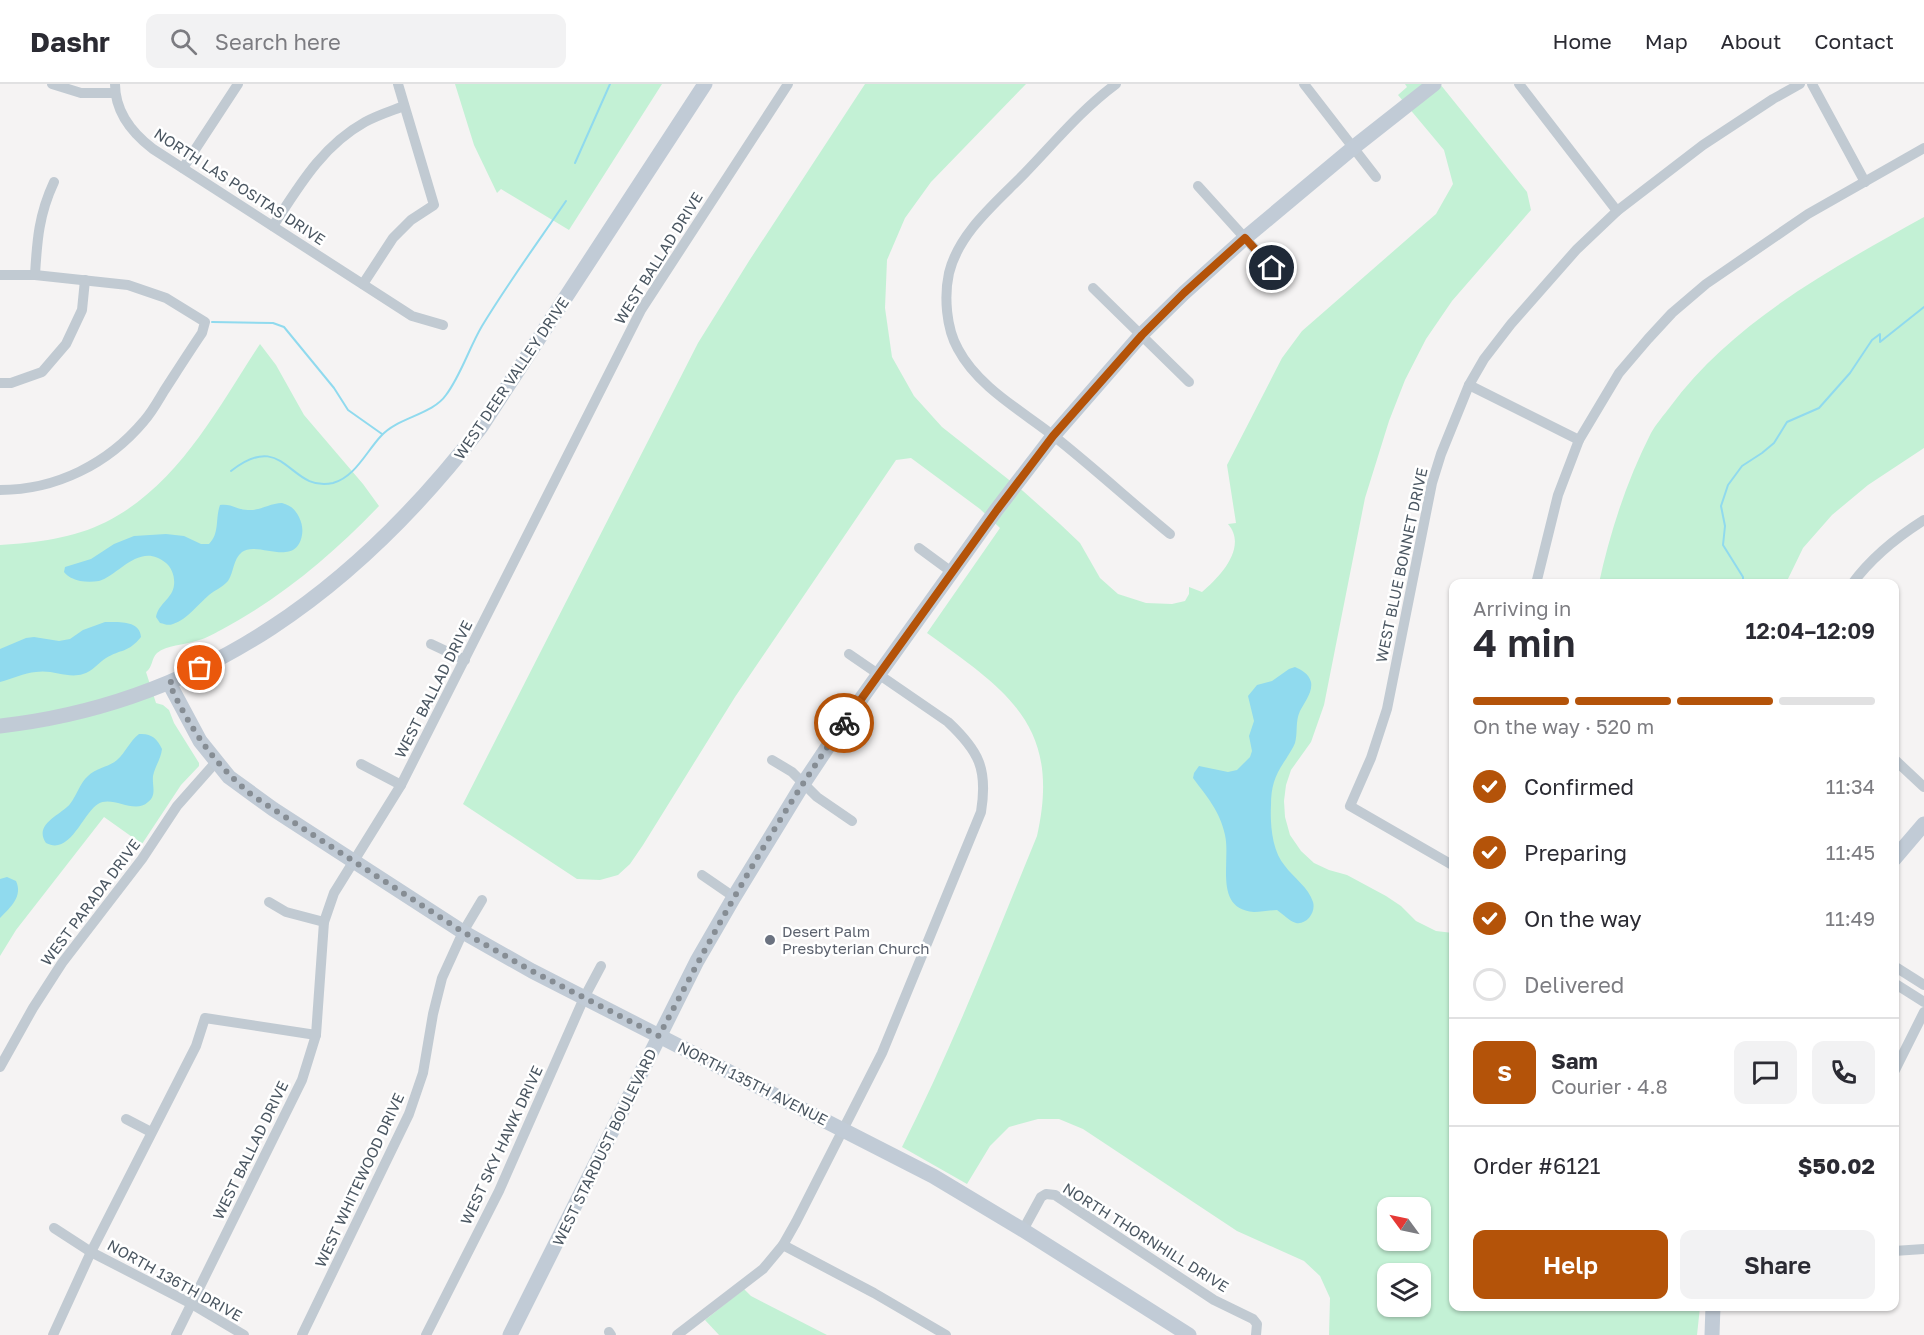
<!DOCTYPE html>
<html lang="en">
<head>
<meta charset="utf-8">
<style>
	body { margin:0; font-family:"Golos Text",sans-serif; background:#f2f2f3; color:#2b2b33; height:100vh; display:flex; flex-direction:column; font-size:22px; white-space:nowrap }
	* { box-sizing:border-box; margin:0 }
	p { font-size:20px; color:#7c7c81 }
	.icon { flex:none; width:33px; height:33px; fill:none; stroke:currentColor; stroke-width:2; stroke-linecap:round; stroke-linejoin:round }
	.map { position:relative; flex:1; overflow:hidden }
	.panel { position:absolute; left:1449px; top:495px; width:450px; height:732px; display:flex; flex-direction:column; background:#fff; border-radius:12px; box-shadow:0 2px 4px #0004 }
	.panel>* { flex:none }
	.needle { width:39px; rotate:303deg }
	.tools { position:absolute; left:1377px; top:1113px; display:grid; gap:12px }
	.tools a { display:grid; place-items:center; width:54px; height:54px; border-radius:12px; background:#fff; box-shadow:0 2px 4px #0004; font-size:30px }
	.pin { position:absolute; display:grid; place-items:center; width:51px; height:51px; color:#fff; margin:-26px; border:3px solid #fff; border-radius:50%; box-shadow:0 2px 6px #0007 }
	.courier { position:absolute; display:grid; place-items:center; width:60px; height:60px; margin:-30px; border:4px solid #b45309; border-radius:50%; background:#fff; color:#222; box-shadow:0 2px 8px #0007 }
	.head em { font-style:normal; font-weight:600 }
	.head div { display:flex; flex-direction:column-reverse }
	.head { display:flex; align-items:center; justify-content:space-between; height:102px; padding:0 24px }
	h1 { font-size:39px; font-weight:600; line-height:45px }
	.bar { display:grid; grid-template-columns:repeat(4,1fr); gap:9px 6px; align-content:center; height:72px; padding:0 24px }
	.bar i { height:8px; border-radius:4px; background:#e1e1e2 }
	.bar .active { background:#b45309 }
	.bar p { grid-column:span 4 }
	.line { display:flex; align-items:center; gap:15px; padding:0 24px; border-top:2px solid #e1e1e2 }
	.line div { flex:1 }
	.round { display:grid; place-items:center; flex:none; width:63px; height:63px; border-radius:12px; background:#f2f2f3 }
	ol { padding:0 24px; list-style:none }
	li { display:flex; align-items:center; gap:18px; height:66px }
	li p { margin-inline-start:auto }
	li .icon { padding:6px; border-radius:50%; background:#b45309; color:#fff; stroke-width:4 }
	li:last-child { color:#7c7c81 }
	li i { width:33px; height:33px; border:3px solid #e1e1e2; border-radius:50% }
	.button { display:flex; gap:12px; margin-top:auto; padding:12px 24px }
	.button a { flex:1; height:69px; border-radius:12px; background:#b45309; color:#fff; font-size:24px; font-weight:600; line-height:69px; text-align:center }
	.button a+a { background:#f2f2f3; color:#2b2b33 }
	header { display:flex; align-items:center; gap:36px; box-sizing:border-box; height:84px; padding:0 30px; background:#fff; border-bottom:2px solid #e1e1e2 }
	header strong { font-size:28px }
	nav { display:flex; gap:33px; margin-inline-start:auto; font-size:21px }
	.search { width:420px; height:54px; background:#f2f2f3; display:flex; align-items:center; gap:15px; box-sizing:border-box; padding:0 21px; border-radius:12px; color:#7c7c81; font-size:22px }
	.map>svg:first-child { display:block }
</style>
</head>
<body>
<header>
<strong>Dashr</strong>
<div class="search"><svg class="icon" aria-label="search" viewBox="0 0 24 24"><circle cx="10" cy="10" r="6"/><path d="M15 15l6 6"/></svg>Search here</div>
<nav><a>Home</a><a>Map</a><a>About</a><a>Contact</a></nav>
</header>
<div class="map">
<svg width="1924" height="1251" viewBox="0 0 1924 1251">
	<rect width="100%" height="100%" fill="#f5f3f3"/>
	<g fill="#c3f1d5" fill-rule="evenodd">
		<polygon points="455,0 662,0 569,146 501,105 497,109 474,61"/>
		<path d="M865,0H1026L931,98L905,134L887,176L885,224L892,273L914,312L942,343L1023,407L1060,440L1080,459L1100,494L1118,510L1146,519L1172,520L1185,517L1189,510V503L1202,508C1220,493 1248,463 1228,440L1236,439L1227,381L1282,274L1302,247L1436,130L1453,100L1444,66L1398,11L1407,3L1405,0H1440L1527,108L1531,126L1452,217L1426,255L1405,296L1389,337L1365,414L1324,621L1311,658L1291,686L1286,701L1284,717L1285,733L1290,751L1301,767L1314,779L1329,786L1347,791L1386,812L1401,822L1416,837L1436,847L1453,849L1454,1222L1700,1223L1697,1251H1329L1330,1214L1320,1192L1304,1177L1237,1147L1083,1045L1059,1035H1038L1009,1043L990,1062L967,1100L902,1063C953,962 994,857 1037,752C1062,641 1007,607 927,549L1000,444L980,425L911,374L896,376L735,613L643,761L630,780L618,791L600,796L577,795L463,720L698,259L749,177ZM1388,1124H1420V1156H1388ZM1388,1190H1420V1222H1388Z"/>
		<path d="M1924,133V364L1868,401L1832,431L1803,464L1786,499H1599C1610,448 1627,396 1651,349C1656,340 1664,331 1670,323C1733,237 1833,184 1924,133Z"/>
		<path d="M260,260L276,281L304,331L363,400L379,422C332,471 281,514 221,546C213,550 205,555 196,557C184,561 167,561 157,569C151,575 153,583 146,588L156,619L163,621L169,626L174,639L199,679V682L181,701L142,760L104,733L16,846L0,872V461C36,459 74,454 106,438C179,401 217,325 260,260Z"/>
		<polygon points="744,1205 751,1212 827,1251 719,1251 705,1236"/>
	</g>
	<g fill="#90daee">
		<path d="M282,419C290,421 295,425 299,433C302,439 303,445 302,451C296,485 257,456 242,468C233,475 234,488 228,497C223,503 215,506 209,511C198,520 188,535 173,540C168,542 165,540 160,539L156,533C158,520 173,514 174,501C175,493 172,484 166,479C140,457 119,491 99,497C93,498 86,498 80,497C73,495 68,493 64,488L65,483L91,475L114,460L134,452L166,450L184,452L201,460H209C220,449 215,435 220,421C231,419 238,426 248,426C260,427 270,419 282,419Z"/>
		<path d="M105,538C118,538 140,536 141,553C128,569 121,565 106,574C98,579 93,587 83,590C68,595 52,585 36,588C24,589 12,595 0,598V565L26,554L34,553L59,557L70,555L83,546Z"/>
		<path d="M1295,583C1302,586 1309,590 1311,598C1313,608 1304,619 1300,627C1295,638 1298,648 1295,659C1293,664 1289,670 1286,675C1275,691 1271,702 1271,721C1270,740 1272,767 1285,782C1293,793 1309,804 1313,818C1316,828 1307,841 1296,839C1289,837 1283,830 1277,826C1270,826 1262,828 1254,828C1213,825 1231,777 1225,751C1220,727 1207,713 1193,694L1194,689L1199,682L1228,688L1237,686L1250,673L1252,667L1249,652L1254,637L1248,612L1257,601L1272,597L1289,585Z"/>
		<path d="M139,650C151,649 157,654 162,665C161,675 155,682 153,692C152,702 157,711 148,718C134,731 113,711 98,720C83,729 70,772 46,759C33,740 61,731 70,720C77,711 80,699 88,692C96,684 109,683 117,676C126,668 129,658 139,650Z"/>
		<path d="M7,793L16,797C23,812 11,823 0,834V795Z"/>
	</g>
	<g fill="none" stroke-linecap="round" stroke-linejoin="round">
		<g stroke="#90daee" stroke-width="2">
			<polyline points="575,79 610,0"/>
			<polyline points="212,238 273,239 284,243 334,304 348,326 382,350"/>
			<path d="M231,387C286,344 288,409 333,399C355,393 366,368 381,352C398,333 432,331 446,311C461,291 469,264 482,242C508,199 538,158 566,117"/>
			<polyline points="1743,500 1743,493 1723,461 1725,442 1721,422 1728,401 1742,382 1762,369 1774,359 1787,338 1819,324 1850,289 1872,256 1880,250 1880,258 1924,223"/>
		</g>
		<g stroke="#c1cad2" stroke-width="10">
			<polyline points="52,0 81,9 115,9"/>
			<path d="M115,0C115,28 132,49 153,65L412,232L443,241"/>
			<path d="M1116,0C1081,26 1055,58 1025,89C997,118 959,148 949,189C944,212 946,244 958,265C978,303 1022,327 1055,353C1094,384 1131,418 1170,450"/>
			<polyline points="1304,0 1376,93"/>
			<polyline points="1519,0 1617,127"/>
			<polyline points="1812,0 1865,98"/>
			<polyline points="183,84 238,0"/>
			<polyline points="1198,102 1272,184"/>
			<path d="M273,142C299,102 322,62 365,38C378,31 391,27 404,22"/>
			<path d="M0,191H35L128,201L166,214L205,238L202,249C189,268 177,287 164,307C158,317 152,328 144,337C108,380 56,406 0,406"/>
			<path d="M35,191C37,156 39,130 54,98"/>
			<polyline points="363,200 393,154 411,136 434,121 398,0"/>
			<polyline points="1093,204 1189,298"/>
			<polyline points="0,299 11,299 42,288 66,260 82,226 85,196"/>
			<polyline points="1469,301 1579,356"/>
			<polyline points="919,464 953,489"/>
			<polyline points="1536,500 1558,411 1579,356 1619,289 1648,255 1672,229 1706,200 1808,130 1924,64"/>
			<path d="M1852,500C1871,474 1897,453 1924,436"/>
			<polyline points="431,560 465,576"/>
			<polyline points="1894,675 1924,703"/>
			<polyline points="772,676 792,688 817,713 852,737"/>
			<polyline points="361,680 401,701"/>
			<polyline points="1454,782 1350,722 1371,674 1387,625 1432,399 1441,370 1469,301 1484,275 1511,240 1577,165 1617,127 1703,61 1773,15 1800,0"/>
			<polyline points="702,791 734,813"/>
			<polyline points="269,818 286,828 324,838"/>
			<polyline points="1894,882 1924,901"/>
			<polyline points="1894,899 1924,918"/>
			<polyline points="0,983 33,924 62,879 142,775 177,722 216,678"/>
			<polyline points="1894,988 1924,928"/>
			<polyline points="126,1035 151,1048"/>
			<polyline points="54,1144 91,1168 190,1219 244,1251"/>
			<polyline points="1023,1146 1041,1113 1046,1110 1055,1111 1214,1216 1253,1235 1257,1240 1256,1251"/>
			<polyline points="783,1161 874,1209 946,1251"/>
			<polyline points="1894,1167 1924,1165"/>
			<polyline points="609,1248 611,1251"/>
			<polyline points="53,1251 91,1168 196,962 205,934 316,951"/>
			<polyline points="176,1251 302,996 316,951 324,838 334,809 401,701 641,226 788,0"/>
			<polyline points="302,1251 409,1030 423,989 433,930 442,894 463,848 482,816"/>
			<polyline points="426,1251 499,1107 584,914 601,882"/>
			<path d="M677,1251L763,1185L783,1161L796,1138L882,969L981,728C988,685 979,667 948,638L849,570"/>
		</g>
		<g stroke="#c1cbd6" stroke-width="15">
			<polyline points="169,599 200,657 229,693 273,725 463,848 532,887 933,1092 1023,1146 1189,1251"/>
			<path d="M0,642C205,619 358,503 481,343L705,0"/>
			<polyline points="1894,775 1924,740"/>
			<polyline points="510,1251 697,877 734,813 803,700 841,643 997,425 1053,352 1141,251 1184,209 1245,154 1354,63 1434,0"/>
			<polyline points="1712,1251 1713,1222"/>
		</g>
	</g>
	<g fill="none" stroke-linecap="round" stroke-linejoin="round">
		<path stroke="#868d94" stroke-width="6" stroke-dasharray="0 10.8" d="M200,584L169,599C190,645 213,679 253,712L463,848L532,887L659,952C715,845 774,738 844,639"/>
		<polyline stroke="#b45309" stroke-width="8" points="844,639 997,426 1053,352 1142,251 1184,209 1245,154 1272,184"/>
	</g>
	<circle fill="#6b7280" stroke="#fff" stroke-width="2" cx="770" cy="856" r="6"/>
	<g text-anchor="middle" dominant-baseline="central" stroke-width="5" stroke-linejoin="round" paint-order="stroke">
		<g font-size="15" fill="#4a5661" stroke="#fff">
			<text transform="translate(240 102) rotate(33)">NORTH LAS POSITAS DRIVE</text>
			<text transform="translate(658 174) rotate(-58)">WEST BALLAD DRIVE</text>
			<text transform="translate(511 294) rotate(-56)">WEST DEER VALLEY DRIVE</text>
			<text transform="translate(1401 481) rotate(-78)">WEST BLUE BONNET DRIVE</text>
			<text transform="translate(433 605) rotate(-63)">WEST BALLAD DRIVE</text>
			<text transform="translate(90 818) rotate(-53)">WEST PARADA DRIVE</text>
			<text transform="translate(753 999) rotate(27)">NORTH 135TH AVENUE</text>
			<text transform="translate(501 1061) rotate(-65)">WEST SKY HAWK DRIVE</text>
			<text transform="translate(604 1063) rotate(-64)">WEST STARDUST BOULEVARD</text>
			<text transform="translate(250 1066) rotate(-64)">WEST BALLAD DRIVE</text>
			<text transform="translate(359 1096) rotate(-65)">WEST WHITEWOOD DRIVE</text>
			<text transform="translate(1146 1153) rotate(32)">NORTH THORNHILL DRIVE</text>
			<text transform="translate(175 1196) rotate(29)">NORTH 136TH DRIVE</text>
		</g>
		<g font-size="15" fill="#5b616d" stroke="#fff" text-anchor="start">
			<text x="782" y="847">Desert Palm<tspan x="782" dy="17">Presbyterian Church</tspan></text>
		</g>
	</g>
</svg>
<div class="tools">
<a><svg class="needle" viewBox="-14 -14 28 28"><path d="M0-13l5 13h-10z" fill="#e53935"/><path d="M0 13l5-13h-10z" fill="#7c7c81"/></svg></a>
<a><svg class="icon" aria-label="layers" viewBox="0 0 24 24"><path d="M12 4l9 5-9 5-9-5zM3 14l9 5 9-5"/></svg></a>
</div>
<div class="pin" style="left:200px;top:584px;background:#ea580c"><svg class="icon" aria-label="bag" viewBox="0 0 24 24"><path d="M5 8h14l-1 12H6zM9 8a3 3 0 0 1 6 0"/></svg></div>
<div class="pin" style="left:1272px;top:184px;background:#1f2937"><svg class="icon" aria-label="home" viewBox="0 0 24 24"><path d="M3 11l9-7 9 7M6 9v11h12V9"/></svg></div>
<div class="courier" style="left:844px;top:639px"><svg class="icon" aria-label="bike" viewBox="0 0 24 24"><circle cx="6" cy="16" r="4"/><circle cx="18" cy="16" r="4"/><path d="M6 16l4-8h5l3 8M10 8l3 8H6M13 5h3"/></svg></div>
<section class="panel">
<div class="head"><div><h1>4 min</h1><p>Arriving in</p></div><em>12:04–12:09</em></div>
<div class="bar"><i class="active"></i><i class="active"></i><i class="active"></i><i></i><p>On the way · 520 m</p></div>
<ol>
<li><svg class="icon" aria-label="check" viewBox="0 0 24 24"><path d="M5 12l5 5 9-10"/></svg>Confirmed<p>11:34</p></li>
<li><svg class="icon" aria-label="check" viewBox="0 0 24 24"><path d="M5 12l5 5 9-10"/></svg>Preparing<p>11:45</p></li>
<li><svg class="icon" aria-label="check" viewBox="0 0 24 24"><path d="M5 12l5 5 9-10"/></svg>On the way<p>11:49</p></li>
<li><i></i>Delivered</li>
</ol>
<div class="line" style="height:108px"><b class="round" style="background:#b45309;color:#fff">S</b><div><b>Sam</b><p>Courier · 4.8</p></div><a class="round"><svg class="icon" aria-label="chat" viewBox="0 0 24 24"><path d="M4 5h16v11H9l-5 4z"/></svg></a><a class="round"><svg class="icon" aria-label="phone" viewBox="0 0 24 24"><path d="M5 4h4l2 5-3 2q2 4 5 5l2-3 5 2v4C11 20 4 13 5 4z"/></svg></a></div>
<div class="line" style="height:78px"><div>Order #6121</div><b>$50.02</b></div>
<div class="button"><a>Help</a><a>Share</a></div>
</section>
</div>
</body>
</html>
